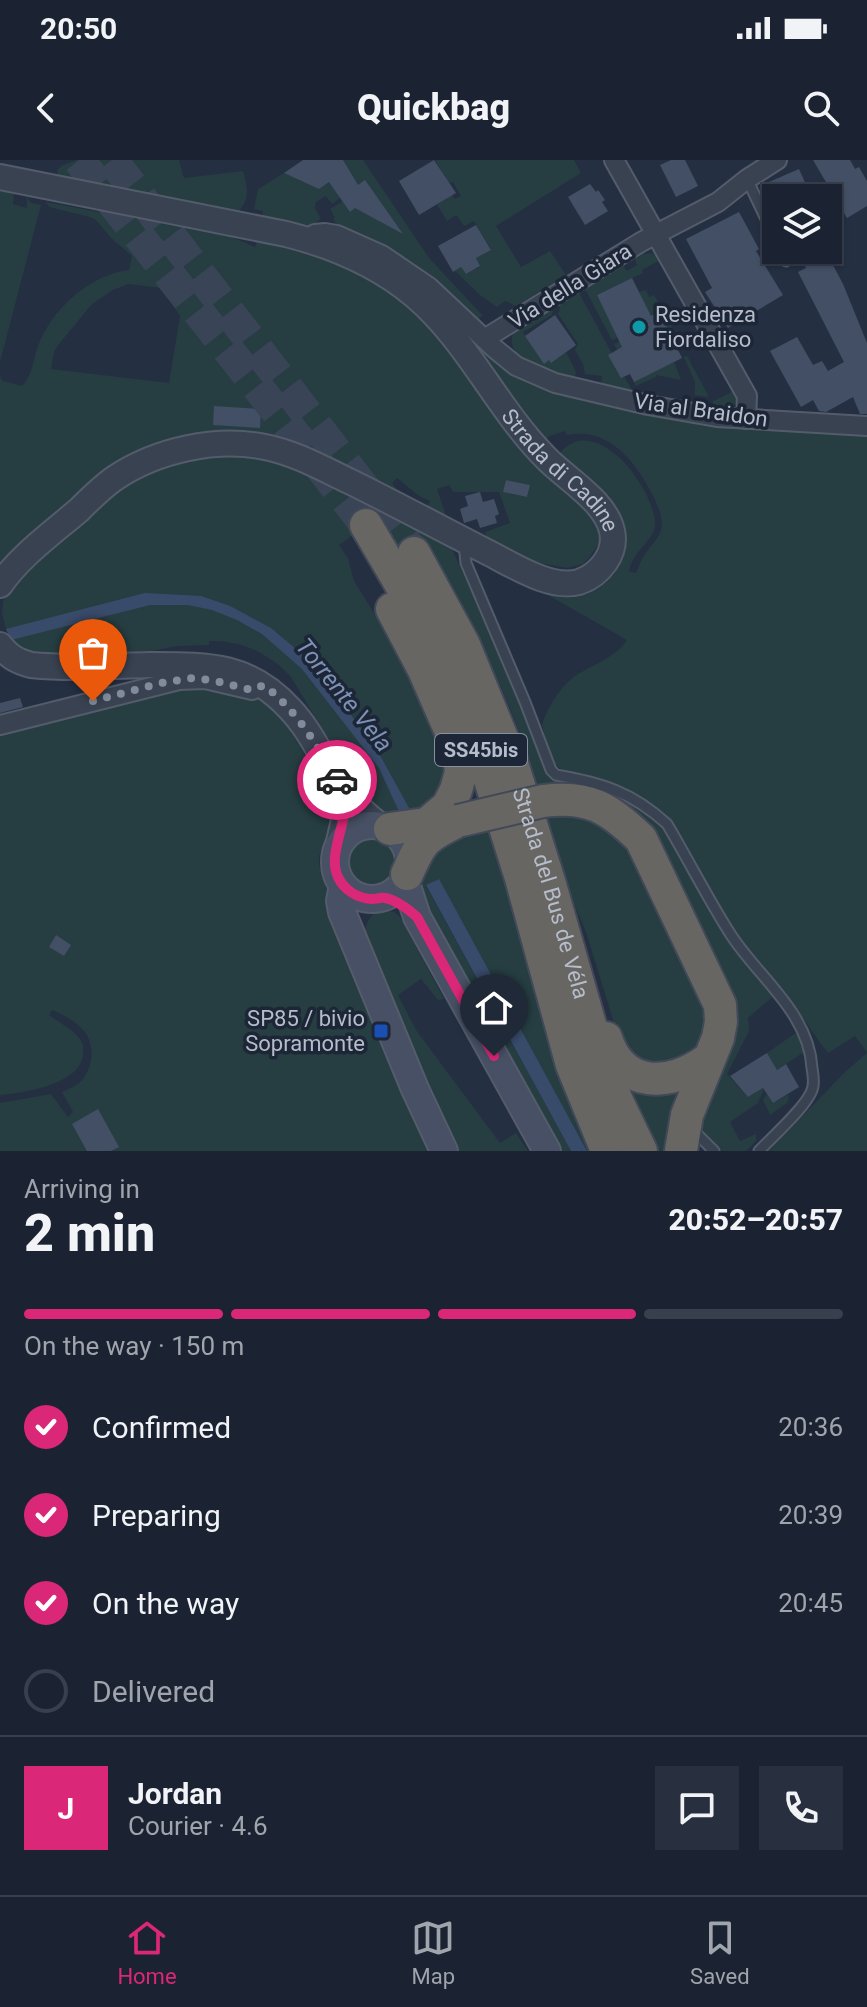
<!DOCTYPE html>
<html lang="en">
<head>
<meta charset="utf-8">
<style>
	body { margin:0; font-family:Roboto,sans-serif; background:#282f3e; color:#f1f3f6; height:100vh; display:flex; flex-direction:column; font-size:30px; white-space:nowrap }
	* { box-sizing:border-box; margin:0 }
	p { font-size:26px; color:#a0a4ac }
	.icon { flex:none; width:44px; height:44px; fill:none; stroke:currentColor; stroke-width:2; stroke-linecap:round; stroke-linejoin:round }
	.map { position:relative; height:991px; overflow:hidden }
	.panel { display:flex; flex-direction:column; background:#1b2332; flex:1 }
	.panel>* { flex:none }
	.tools { position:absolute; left:762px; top:24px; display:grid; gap:16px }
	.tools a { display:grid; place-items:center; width:80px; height:80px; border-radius:0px; background:#1b2332; box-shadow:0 2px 6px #0004,0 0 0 2px #39404d; font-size:40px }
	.pin { position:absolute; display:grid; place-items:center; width:68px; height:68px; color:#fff; margin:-82px -34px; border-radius:50% 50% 50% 0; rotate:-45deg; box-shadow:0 0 8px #0007 }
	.pin .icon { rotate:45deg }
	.courier { position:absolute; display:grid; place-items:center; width:80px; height:80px; margin:-40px; border:6px solid #db2777; border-radius:50%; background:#fff; color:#222; box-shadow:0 2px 10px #0007 }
	.summary em { font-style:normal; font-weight:800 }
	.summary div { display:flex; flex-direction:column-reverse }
	.summary { display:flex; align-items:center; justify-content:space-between; height:136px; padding:0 24px }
	h1 { font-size:52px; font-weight:800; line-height:60px }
	.bar { display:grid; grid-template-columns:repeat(4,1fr); gap:12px 8px; align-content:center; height:96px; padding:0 24px }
	.bar i { height:10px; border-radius:6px; background:#39404d }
	.bar .on { background:#db2777 }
	.bar p { grid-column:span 4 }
	.line { display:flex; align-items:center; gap:20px; padding:0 24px; border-top:2px solid #39404d }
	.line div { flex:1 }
	.round { display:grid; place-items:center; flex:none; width:84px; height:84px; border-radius:0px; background:#282f3e }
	ol { padding:0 24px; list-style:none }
	li { display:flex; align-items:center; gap:24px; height:88px }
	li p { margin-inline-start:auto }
	li .icon { padding:8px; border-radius:50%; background:#db2777; color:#fff; stroke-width:4 }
	li:last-child { color:#a0a4ac }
	li i { width:44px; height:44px; border:4px solid #39404d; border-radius:50% }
	.status { display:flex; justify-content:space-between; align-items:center; height:56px; padding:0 40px; background:#1b2332; direction:ltr }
	.status svg { height:22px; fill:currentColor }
	header { display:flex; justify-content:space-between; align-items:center; height:104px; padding:0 24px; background:#1b2332; font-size:36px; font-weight:800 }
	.dock { display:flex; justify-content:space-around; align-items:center; height:112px; border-top:2px solid #39404d; background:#1b2332; font-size:22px; color:#a0a4ac }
	.dock a { display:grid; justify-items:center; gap:4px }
	.dock .on { color:#db2777 }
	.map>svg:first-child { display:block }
</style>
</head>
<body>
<div class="status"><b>20:50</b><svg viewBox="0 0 49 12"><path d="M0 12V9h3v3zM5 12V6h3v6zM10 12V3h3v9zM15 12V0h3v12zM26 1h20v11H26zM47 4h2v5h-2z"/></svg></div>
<header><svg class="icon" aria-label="back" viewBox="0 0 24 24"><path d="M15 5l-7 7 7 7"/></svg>Quickbag<svg class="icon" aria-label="search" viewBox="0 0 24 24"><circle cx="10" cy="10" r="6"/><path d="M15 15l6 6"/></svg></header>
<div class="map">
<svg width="867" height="991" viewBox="0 0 867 991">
	<rect width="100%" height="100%" fill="#242f42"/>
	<g fill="#263e42" fill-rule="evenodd">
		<path d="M77,0H179L184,18L243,11C249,33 250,41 233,57L58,16L57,10L63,5Z"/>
		<polygon points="343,0 363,0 429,98 483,156 473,162 343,73 333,59 335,58 330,49 342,42 340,38 332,44 326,36 316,42 315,48 321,59 315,63 318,69 308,70 262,61 263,51 254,49 258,29 284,13 315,27 348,9"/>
		<polygon points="435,0 574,0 581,13 496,66 521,107 550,91 566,115 516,146 505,141 497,147 480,135 455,111 461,107 466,114 480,107 476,98 491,89 474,61 464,66 456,55 447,61 437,45 452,35 455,39 461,36 453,22 449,23"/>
		<polygon points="0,27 1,30 14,34 13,44 27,48 27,37 31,43 41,45 0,202"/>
		<path d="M46,42L231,77L255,87L258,80L308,93L310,89L354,106L423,155L535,304L594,358L601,373L600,382L589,398L583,404L568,408L539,403L487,379L485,372L510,363L499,332H453L449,325L437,329L447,359L421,345H428L430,341L419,336L397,318L392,323L398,331L393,334L344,308L184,279L0,408V217L3,221L22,226C34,214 33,196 40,181C56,146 90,115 129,110L132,96L110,77L97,61L90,57L49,47ZM128,124L162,128L180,156L169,223L51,209L54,192L59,184L92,144L113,130ZM506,320L530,325L527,337L504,332Z"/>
		<polygon points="652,93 662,99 642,110 643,113 597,135 614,170 631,171 612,180 585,129 623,106 627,111 637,105 635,99 644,94"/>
		<polygon points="577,129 635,236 600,230 602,216 585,214 583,204 575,190 578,184 558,154 560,148 557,143"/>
		<polygon points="646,130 649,137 654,135 680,182 666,188 639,132"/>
		<path d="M431,136L543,224L867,270V892L855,876L828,893C815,877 805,859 792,843C771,816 746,790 728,761C707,728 692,684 665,656C649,640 624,626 602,619C589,615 566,616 556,605C547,596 546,577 542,565C548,546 562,523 580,513C596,503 617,496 627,480L532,426C543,431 555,437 567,438C601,439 636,401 624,367C614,339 580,317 557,298C561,290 567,285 575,282C610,270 654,332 655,363C655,378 639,388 633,400C631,403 630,408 629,411L636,413C639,405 642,398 647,391C652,384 659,378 661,370C664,358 657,344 652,334C635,301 609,267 567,275L565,271L550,276L543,282Z"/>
		<path d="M551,146L553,149L552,155L523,172L544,203L549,200L552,202L566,192L576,212L574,222C557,215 497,199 515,171C521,161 540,153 551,146Z"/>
		<polygon points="633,175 638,219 674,202 681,220 656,215 656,217 636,226 614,184"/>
		<polygon points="687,196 709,237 695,235 695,222 684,197"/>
		<polygon points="729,218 738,234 737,242 729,250 717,250 712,242 733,231 727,219"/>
		<path d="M238,294L294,305L448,381L511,515L548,615L563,621L592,627L621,637L649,654L663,668L727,777L775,835L748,858L749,871L727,914L748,937L763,928L764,929L758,943L730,962L740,981L756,974V981L746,991H722L706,978L699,967L721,905L659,685L539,629C533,612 528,593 521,576C496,509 462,447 429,384L401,401L374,359L339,385L348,398L354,421L379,461L397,477L454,599L433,650L385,655L379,653L354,632L358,628L291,517C269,493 241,480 209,481V485L177,486L130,495L45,496L33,494L23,490L11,480L5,466L2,453L3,441L16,419L129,322L166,304L201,297Z"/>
		<path d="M185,522L248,533L258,538L285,562L332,640L334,663L319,696V705L332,744L434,991H0V943L51,934L68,957L73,952L62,932C67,929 74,927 79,923C93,911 96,885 84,871C75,861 64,855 52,850L49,855C58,862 73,869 80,879C83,884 83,885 83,891C85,924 25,933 0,935V568Z"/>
		<polygon points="544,652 578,652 632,686 713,856 699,896 647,909 619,879 586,772 564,720"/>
		<polygon points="493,664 595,991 587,991 438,719 426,726 571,991 558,991 420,741 415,721 427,688"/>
		<circle cx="372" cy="700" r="24"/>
		<path d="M386,750L394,752L400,757L444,839L438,840L421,819L398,835L416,870L500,983L516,973L528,991H454L400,862L365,770C368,758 373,751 386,750Z"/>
		<polygon points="797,872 804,892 777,910 767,893"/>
		<polygon points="867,893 867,991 769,991 846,911"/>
		<polygon points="623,917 689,922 674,991 658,991"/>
		<polygon points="767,934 773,943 789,934 788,942 770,955 763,940"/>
	</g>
	<g fill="#394b6b">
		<polygon points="145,433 201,436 230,446 271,468 309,500 334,532 377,590 414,657 402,658 379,608 302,509 262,474 237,460 212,450 188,445 150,445 11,480 6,469"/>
		<polygon points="439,719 587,991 571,991 426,725"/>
	</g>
	<g fill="#434f64">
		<polygon points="303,0 343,0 358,25 365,20 403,74 355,48 350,52 329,22 319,29 284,13"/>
		<polygon points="434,0 456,33 419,55 399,21"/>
		<polygon points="671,0 685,0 698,26 676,37 660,5"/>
		<polygon points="813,0 850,0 855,9 859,7 867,21 867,46 847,58"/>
		<polygon points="799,9 812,38 776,38 769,22"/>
		<polygon points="590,24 596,32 598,30 605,40 602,42 608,51 585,65 568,37"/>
		<polygon points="739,52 759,89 756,91 783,135 728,168 705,132 712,128 686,79"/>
		<polygon points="476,65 491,90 476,98 480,106 466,114 461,107 453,112 438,86"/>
		<polygon points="798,90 825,90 843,124 867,183 867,254 860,254 853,237 826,252 819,251 813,240 801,247 770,191 797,177 813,205 822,201 828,211 844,202 798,112 806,108"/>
		<polygon points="632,118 651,156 659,152 682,198 634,222 630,214 621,218 608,195 622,187 597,135"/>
		<polygon points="555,155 576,185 551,203 549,200 544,204 525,176"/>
		<polygon points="214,246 261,249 260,268 213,265"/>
		<polygon points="506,320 530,325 527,337 503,332"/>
		<polygon points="480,332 483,342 494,339 499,354 495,356 497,363 480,368 477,359 464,363 460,349 468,346 465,336"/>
		<polygon points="20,538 23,547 0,553 0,543"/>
		<polygon points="56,775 71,785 64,796 49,787"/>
		<polygon points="767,893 777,910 786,904 799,927 773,943 763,928 748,937 730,916"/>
		<polygon points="98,949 119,987 111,991 87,991 72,964"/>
	</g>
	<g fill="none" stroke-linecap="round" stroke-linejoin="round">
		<g stroke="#3a4457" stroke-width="32" stroke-dasharray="32 16" stroke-linecap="butt">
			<polyline points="79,0 366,365"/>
			<polyline points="112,0 414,393"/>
		</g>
		<g stroke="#545c6b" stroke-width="13">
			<g id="service">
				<polyline points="747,19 776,80"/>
				<polyline points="781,90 786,101"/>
				<path d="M464,383L466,403L525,542L551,610L556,615C602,623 632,632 667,664C689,701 708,739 731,775C759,818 809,853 812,908C813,914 814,921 813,926C811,943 772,977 759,991"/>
				<polyline points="693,970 714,991"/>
			</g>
		</g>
		<g stroke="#545c6b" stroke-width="22">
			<g id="minor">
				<polyline points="614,0 747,236 746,259"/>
				<polyline points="312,81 315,74 325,73 337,75 382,95 429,127 494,188 516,206 555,223 648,245 717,257 867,266"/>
				<polyline points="486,178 641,82 718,42 747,19 777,0"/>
				<polyline points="0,565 179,520 205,519 252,530 264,525"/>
			</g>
		</g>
		<g stroke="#545c6b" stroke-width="28">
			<g id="tertiary">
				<path id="s1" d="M0,17L286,74C334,86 377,104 415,136C468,181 498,251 548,300C568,320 606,342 612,371C617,393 600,415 579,422C551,430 513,405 489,393C442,369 396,344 349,321C322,308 295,293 265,287C216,277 157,290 115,318C102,327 90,339 79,350C52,373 20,396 0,425"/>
				<path d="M0,485C9,497 17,501 31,505C70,509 110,506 149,505C206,505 248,503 290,549C313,573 324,604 344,631C353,644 367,655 379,665"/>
				<polyline points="338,686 344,660 344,632"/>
			</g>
		</g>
		<g stroke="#545c6b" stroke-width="30">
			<g id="secondary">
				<circle cx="372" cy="702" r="37"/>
				<polyline points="405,720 417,757 547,991"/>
				<polyline points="343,725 340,741 342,752 415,929 444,991"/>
			</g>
		</g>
		<g stroke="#414958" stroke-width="36">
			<g id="trunk">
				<polyline points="366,365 445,500 470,556 521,718 572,905 607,991"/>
				<path id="s2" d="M414,393L464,485L511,600L549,721L595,882L617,941L641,991"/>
				<polyline points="392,449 424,510 458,588 461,612 456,630 448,646 428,663"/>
				<path d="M543,641C589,635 609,648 641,679L720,845L721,862L718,878L687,955L681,991"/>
				<polyline points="390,669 447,661"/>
				<path d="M407,714C422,680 425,677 458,661"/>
				<path d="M606,878C622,929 670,927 707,900"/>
			</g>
		</g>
		<use href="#service" stroke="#394251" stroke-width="9"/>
		<use href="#minor" stroke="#394251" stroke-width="18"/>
		<use href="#tertiary" stroke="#394251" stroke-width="24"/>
		<use href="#secondary" stroke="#475064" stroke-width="26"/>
		<use href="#trunk" stroke="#686663" stroke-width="32"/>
		<g stroke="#414958" stroke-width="36" stroke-linecap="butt">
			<polyline id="trunk-bridge" points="458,661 543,641"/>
		</g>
		<use href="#trunk-bridge" stroke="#686663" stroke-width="32"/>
	</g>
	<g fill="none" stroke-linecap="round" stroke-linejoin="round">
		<path stroke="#828b9b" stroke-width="8" stroke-dasharray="0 14.4" d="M93,541L161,523L193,518L216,521L252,530L264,525C297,551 317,585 337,620"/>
		<path stroke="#db2777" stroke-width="10" d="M337,620C339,624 342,627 343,631C352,658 326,692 338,717C344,730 358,739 373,739C377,739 381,737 385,738C397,740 408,749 417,757L494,896"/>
	</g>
	<circle fill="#0f9aa8" stroke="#1d2636" stroke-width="3" cx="639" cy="167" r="8"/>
	<rect fill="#1a4fb4" stroke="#1d2636" stroke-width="3" x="373" y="863" width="16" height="16" rx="4"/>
	<g text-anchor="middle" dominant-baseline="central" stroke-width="7" stroke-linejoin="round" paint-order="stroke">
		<rect fill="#1d2636" stroke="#87909e" stroke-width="2" x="435" y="574" width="92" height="32" rx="6"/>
		<g font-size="20" font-weight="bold" fill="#b5bdcb">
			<text x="481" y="590">SS45bis</text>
		</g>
		<g font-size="22" fill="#b5bdcb" stroke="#1d2636">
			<text transform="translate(570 126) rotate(-32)">Via della Giara</text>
			<text transform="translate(701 250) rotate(8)">Via al Braidon</text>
			<text stroke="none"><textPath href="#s1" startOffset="664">Strada di Cadine</textPath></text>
			<text stroke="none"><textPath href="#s2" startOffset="368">Strada del Bus de Véla</textPath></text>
		</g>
		<g font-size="22" fill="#b5bdcb" stroke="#1d2636" text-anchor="start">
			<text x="655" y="154">Residenza<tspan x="655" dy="25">Fiordaliso</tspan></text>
			<text x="365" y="858" text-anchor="end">SP85 / bivio<tspan x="365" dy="25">Sopramonte</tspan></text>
		</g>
		<g font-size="24" font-style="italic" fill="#7c91b4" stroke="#1d2636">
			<text transform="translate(344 535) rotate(51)">Torrente Vela</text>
		</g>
	</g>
</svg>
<div class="tools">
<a><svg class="icon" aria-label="layers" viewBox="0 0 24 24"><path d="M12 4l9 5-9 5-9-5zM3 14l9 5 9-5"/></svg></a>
</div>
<div class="pin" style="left:93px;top:541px;background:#ea580c"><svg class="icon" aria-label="bag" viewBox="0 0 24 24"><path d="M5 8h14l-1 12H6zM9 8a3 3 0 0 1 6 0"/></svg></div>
<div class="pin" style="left:494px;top:896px;background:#1f2937"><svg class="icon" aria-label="home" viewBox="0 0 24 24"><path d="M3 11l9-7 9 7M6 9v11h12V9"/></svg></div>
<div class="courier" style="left:337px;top:620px"><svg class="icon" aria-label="car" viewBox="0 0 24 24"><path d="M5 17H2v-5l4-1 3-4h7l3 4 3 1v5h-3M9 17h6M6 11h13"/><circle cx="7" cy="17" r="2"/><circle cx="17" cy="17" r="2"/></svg></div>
</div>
<section class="panel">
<div class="summary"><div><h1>2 min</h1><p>Arriving in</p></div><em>20:52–20:57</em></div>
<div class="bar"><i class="on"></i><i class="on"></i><i class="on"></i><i></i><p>On the way · 150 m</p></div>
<ol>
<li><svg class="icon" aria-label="check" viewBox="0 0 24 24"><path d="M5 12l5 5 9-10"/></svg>Confirmed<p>20:36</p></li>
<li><svg class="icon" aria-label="check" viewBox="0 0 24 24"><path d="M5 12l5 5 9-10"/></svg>Preparing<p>20:39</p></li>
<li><svg class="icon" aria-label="check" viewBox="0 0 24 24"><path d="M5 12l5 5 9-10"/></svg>On the way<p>20:45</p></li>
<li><i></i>Delivered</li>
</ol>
<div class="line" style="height:144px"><b class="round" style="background:#db2777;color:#fff">J</b><div><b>Jordan</b><p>Courier · 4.6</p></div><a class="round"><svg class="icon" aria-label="chat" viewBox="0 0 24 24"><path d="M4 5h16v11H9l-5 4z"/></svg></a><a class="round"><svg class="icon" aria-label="phone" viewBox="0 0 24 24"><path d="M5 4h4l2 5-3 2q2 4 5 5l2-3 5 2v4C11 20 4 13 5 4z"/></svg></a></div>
</section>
<nav class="dock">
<a class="on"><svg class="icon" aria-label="home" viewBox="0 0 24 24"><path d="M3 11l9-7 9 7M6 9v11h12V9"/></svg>Home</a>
<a><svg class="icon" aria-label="map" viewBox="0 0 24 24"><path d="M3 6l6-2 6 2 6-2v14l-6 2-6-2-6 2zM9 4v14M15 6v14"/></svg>Map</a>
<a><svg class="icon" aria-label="saved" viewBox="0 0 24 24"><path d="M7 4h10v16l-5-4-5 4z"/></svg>Saved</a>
</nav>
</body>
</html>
